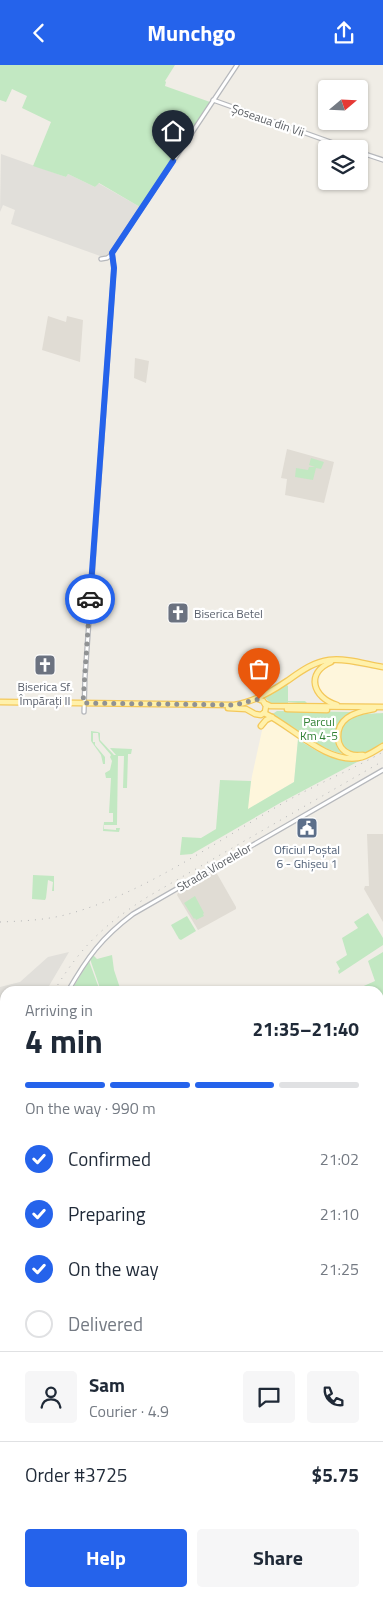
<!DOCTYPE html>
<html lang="en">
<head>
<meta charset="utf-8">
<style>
	body { margin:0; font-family:"Titillium Web",sans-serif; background:#f6f6f7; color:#1f2937; height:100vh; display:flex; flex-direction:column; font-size:19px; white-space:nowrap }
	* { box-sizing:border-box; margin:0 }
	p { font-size:16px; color:#747a83 }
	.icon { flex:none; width:28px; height:28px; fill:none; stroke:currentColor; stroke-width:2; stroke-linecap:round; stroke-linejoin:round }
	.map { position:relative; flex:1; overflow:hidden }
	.sheet { position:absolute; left:0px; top:921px; width:384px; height:611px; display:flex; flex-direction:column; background:#fff; border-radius:15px 15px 0 0; box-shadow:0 1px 4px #0004 }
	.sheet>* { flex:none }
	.needle { width:32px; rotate:71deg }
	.fabs { position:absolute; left:318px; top:15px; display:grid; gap:10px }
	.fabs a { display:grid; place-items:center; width:50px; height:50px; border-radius:5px; background:#fff; box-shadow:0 1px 4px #0004; font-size:25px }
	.pin { position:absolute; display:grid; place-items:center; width:42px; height:42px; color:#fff; margin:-51px -21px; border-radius:50% 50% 50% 0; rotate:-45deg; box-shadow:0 0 5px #0007 }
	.pin .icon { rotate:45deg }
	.courier { position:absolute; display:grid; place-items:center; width:50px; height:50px; margin:-25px; border:4px solid #2563eb; border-radius:50%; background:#fff; color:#222; box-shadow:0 1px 6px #0007 }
	.summary em { font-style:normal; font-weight:700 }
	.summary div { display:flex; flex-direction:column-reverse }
	.summary { display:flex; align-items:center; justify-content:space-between; height:85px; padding:0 25px }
	h1 { font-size:32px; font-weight:700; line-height:38px }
	.bar { display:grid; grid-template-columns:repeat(4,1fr); gap:8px 5px; align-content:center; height:60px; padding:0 25px }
	.bar i { height:6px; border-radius:4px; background:#e0e1e3 }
	.bar .active { background:#2563eb }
	.bar p { grid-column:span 4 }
	.line { display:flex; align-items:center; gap:12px; padding:0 25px; border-top:1px solid #e0e1e3 }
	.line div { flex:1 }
	.round { display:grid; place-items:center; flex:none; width:52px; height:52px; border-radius:5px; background:#f6f6f7 }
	ol { padding:0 25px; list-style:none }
	li { display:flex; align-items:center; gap:15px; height:55px }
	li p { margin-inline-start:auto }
	li .icon { padding:5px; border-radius:50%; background:#2563eb; color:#fff; stroke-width:4 }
	li:last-child { color:#747a83 }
	li i { width:28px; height:28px; border:2px solid #e0e1e3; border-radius:50% }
	.cta { display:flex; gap:10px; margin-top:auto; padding:10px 25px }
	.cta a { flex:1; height:58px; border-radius:5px; background:#2563eb; color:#fff; font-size:20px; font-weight:700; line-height:58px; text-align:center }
	.cta a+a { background:#f6f6f7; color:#1f2937 }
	header { display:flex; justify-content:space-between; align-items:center; height:65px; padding:0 25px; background:#2563eb; color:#fff; font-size:22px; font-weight:700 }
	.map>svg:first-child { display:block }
</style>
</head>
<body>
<header><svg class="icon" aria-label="back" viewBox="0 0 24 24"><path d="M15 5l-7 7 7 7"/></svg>Munchgo<svg class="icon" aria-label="share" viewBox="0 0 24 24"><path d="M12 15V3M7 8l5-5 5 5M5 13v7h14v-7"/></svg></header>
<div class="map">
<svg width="383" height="1532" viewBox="0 0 383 1532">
	<rect width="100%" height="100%" fill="#f0ede6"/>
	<g fill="#fef6dc">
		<polygon points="336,598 351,598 355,601 383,605 383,639 339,638 323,630 318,622 321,607 326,602"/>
		<polygon points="270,655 298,674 294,717 247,745 252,711 263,661"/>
	</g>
	<g fill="#e1dfda">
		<polygon points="1,89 66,112 68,109 95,122 98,118 140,142 108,190 103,192 11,159 15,145 3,140 0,147"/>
		<polygon points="69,887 46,926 5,926 5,991 0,997 0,922 20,917 48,892"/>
		<polygon points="383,975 383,1532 365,1532 362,1528 379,1528 379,977"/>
		<polygon points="5,1087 5,1528 323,1528 317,1532 0,1532 0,1089"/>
	</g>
	<g fill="#e0dcd4">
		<polygon points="48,251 66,257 67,251 83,255 80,297 42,285"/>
		<polygon points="135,293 149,296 146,318 134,313"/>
		<polygon points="287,384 334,397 324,438 285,430 287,414 281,413"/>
		<polygon points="367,769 383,769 383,857 364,824 365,821 369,821"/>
		<polygon points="213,807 216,807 236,842 236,844 198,865 177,830 178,828"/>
	</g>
	<g fill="#c2e8c2">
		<polygon points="0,0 175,0 165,16 166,17 165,21 210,37 140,142 99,118 95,122 68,109 66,112 33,101 51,57 22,43 27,31 12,24 6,37 0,35"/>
		<polygon points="311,393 324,397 321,404 316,403 313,415 295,412 296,403 308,405 309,402 315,402 309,400"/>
		<polygon points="285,618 288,621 288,636 305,636 308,639 288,637 288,639 272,639 264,632"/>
		<path d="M277,646L353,647C334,656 331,670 343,687V689C311,681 298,663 271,650Z"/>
		<path d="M383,648V680C364,690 340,697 340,665C348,648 367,649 383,648Z"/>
		<polygon points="91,666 98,667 100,668 100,675 114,690 116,690 110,683 132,684 131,689 128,689 127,723 123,723 124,691 118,691 117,760 104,760 104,764 116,765 116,763 120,763 119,767 103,766 104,757 113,757 113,748 109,748 111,713 106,713 105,708 110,705 112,696 110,692 111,690 99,676 98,668 93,668 93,677 95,677 95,680 105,692 105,699 103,699 101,690 91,676"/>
		<path d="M298,674C317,687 335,698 359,696L280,738L192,789L180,790L182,772L201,773L216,764L220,715L251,716L248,744L294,717Z"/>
		<polygon points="33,810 54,811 54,826 52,826 53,817 48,815 46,833 45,835 32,834"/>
		<polygon points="195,831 204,848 203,849 204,851 196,855 195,853 194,854 184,838"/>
		<polygon points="368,848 383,873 383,880 339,909 338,906 340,904 336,897 347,890 342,873 358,863 354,857"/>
		<polygon points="187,851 196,866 181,875 179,874 171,860"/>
		<polygon points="383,887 383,985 379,989 379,926 357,926 357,924 375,916 368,896"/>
		<polygon points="93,890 97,894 112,890 114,905 121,926 118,926 118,925 101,926 90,894"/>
		<polygon points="89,896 100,926 71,926"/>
		<polygon points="5,1024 5,1124 0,1125 0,1032"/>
	</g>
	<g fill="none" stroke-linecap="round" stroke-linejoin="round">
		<polyline stroke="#a6d9ff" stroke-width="1" points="0,1257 5,1254"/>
		<g stroke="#b6b8bc" stroke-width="5.5">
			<g id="minor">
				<polyline points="213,35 350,84"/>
				<polyline points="359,87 383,95"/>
				<polyline points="101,194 107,193 110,191 237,0"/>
				<polyline points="84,647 85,612 114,203 112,188"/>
				<path d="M68,926C87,893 101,873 133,849L383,705"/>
				<polyline points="0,1144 5,1143"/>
			</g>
		</g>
		<g stroke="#f4c85a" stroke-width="7">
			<g id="major">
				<path d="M331,597C305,608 313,633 337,640"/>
				<path d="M0,637L234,640C254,637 271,627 287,616C300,607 313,597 329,595C347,593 365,599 383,602"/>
				<polyline points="266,639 270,641 383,642"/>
				<polyline points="228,643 246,644 255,649 261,650 265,647 266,641 263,636 258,634"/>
				<polyline points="287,644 327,645"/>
				<path d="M264,648C292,661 325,698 358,693C367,692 376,685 383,681"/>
				<polyline points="261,661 266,655 272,652"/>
				<path d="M363,690C359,690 354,691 350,689C334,683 335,662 347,653C355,647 364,646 374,644"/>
			</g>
		</g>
		<use href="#minor" stroke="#fff" stroke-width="3"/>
		<use href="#major" stroke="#fff1ab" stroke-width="4.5"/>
		<g stroke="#b4b5b6" stroke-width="1" stroke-dasharray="1 6" stroke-linecap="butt">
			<path d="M0,857C24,856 49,855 72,848C146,827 217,776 285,737C317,719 351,705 383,687"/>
			<path d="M54,926C81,881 105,859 149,831L383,696"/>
			<polyline points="379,993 383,990"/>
			<polyline points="379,1002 383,1001"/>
			<polyline points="379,1013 383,1011"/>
			<polyline points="0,1017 5,1008"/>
			<polyline points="0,1129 5,1127"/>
			<polyline points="379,1191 383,1188"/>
			<polyline points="379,1199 383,1199"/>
			<polyline points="379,1208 383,1207"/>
			<polyline points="379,1219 383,1218"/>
			<polyline points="379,1233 383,1233"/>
			<polyline points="379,1241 383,1243"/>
			<polyline points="379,1261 383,1263"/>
			<polyline points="379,1276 383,1279"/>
			<polyline points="379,1313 383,1318"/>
			<polyline points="379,1324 383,1329"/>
			<polyline points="379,1344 383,1349"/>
			<polyline points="0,1467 5,1463"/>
			<polyline points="379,1475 383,1480"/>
		</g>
	</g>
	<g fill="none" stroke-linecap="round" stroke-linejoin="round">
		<polyline stroke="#909293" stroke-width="5" stroke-dasharray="0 9" points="90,534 83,638 234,640 259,634"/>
		<polyline stroke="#2563eb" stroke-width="6" points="90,534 114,203 112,188 173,96"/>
	</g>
	<defs>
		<g id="church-square" transform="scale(1.125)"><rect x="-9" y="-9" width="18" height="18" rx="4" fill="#6b7280" stroke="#fff"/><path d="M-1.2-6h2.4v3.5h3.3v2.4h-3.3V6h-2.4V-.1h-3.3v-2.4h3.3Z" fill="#fff"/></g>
		<g id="civic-square" transform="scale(1.125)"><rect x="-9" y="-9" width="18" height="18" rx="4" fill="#5c6f8a" stroke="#fff"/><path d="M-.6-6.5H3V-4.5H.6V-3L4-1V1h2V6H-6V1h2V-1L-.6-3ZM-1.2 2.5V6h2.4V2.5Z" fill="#fff"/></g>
	</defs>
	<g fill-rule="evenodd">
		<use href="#church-square" x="178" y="548"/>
		<use href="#church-square" x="45" y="600"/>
		<use href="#civic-square" x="307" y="763"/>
	</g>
	<g text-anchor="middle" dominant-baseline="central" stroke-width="4.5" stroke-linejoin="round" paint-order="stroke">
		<g font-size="12" fill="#5d6166" stroke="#fff">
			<text transform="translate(268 55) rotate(19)">Șoseaua din Vii</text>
			<text transform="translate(214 802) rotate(-30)">Strada Viorelelor</text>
		</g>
		<g font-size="12" fill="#5b616d" stroke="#fff" text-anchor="start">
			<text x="194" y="548">Biserica Betel</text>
			<text x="45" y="621" text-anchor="middle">Biserica Sf.<tspan x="45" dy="14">Împărați II</tspan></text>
		</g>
		<g font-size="12" fill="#328135" stroke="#fff">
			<text x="319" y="656">Parcul<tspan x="319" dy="14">Km 4-5</tspan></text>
		</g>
		<g font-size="12" fill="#4e5e75" stroke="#fff">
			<text x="307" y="784">Oficiul Poștal<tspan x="307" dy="14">6 - Ghișeu 1</tspan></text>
		</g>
	</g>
</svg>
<div class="fabs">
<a><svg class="needle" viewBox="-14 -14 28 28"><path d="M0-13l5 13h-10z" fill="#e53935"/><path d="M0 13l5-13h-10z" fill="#747a83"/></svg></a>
<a><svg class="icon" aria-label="layers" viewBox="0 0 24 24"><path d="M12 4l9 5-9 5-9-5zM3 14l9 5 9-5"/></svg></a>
</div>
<div class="pin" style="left:259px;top:634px;background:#ea580c"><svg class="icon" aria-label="bag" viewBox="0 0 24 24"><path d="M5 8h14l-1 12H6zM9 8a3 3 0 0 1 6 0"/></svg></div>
<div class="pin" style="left:173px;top:96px;background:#1f2937"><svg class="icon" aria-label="home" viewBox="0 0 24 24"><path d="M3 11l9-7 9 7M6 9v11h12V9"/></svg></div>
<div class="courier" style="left:90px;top:534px"><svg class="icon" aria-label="car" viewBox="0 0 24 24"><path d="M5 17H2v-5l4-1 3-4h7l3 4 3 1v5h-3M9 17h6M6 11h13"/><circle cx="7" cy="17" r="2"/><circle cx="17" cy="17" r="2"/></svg></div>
<section class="sheet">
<div class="summary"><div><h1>4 min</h1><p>Arriving in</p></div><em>21:35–21:40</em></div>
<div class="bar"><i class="active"></i><i class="active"></i><i class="active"></i><i></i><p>On the way · 990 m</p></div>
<ol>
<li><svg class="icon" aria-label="check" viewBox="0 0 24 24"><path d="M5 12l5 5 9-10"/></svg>Confirmed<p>21:02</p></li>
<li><svg class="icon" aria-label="check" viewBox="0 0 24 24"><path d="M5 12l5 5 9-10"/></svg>Preparing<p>21:10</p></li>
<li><svg class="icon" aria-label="check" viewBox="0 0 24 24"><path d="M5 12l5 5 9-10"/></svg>On the way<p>21:25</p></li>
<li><i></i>Delivered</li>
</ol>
<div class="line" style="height:90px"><a class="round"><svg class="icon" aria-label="person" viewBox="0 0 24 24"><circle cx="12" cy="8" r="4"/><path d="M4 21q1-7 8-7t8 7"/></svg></a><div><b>Sam</b><p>Courier · 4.9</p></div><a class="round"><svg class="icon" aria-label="chat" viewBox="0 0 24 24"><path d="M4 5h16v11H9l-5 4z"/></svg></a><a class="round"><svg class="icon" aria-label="phone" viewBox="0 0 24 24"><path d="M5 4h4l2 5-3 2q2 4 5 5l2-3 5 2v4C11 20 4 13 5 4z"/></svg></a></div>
<div class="line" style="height:65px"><div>Order #3725</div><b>$5.75</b></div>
<div class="cta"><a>Help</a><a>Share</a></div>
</section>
</div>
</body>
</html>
